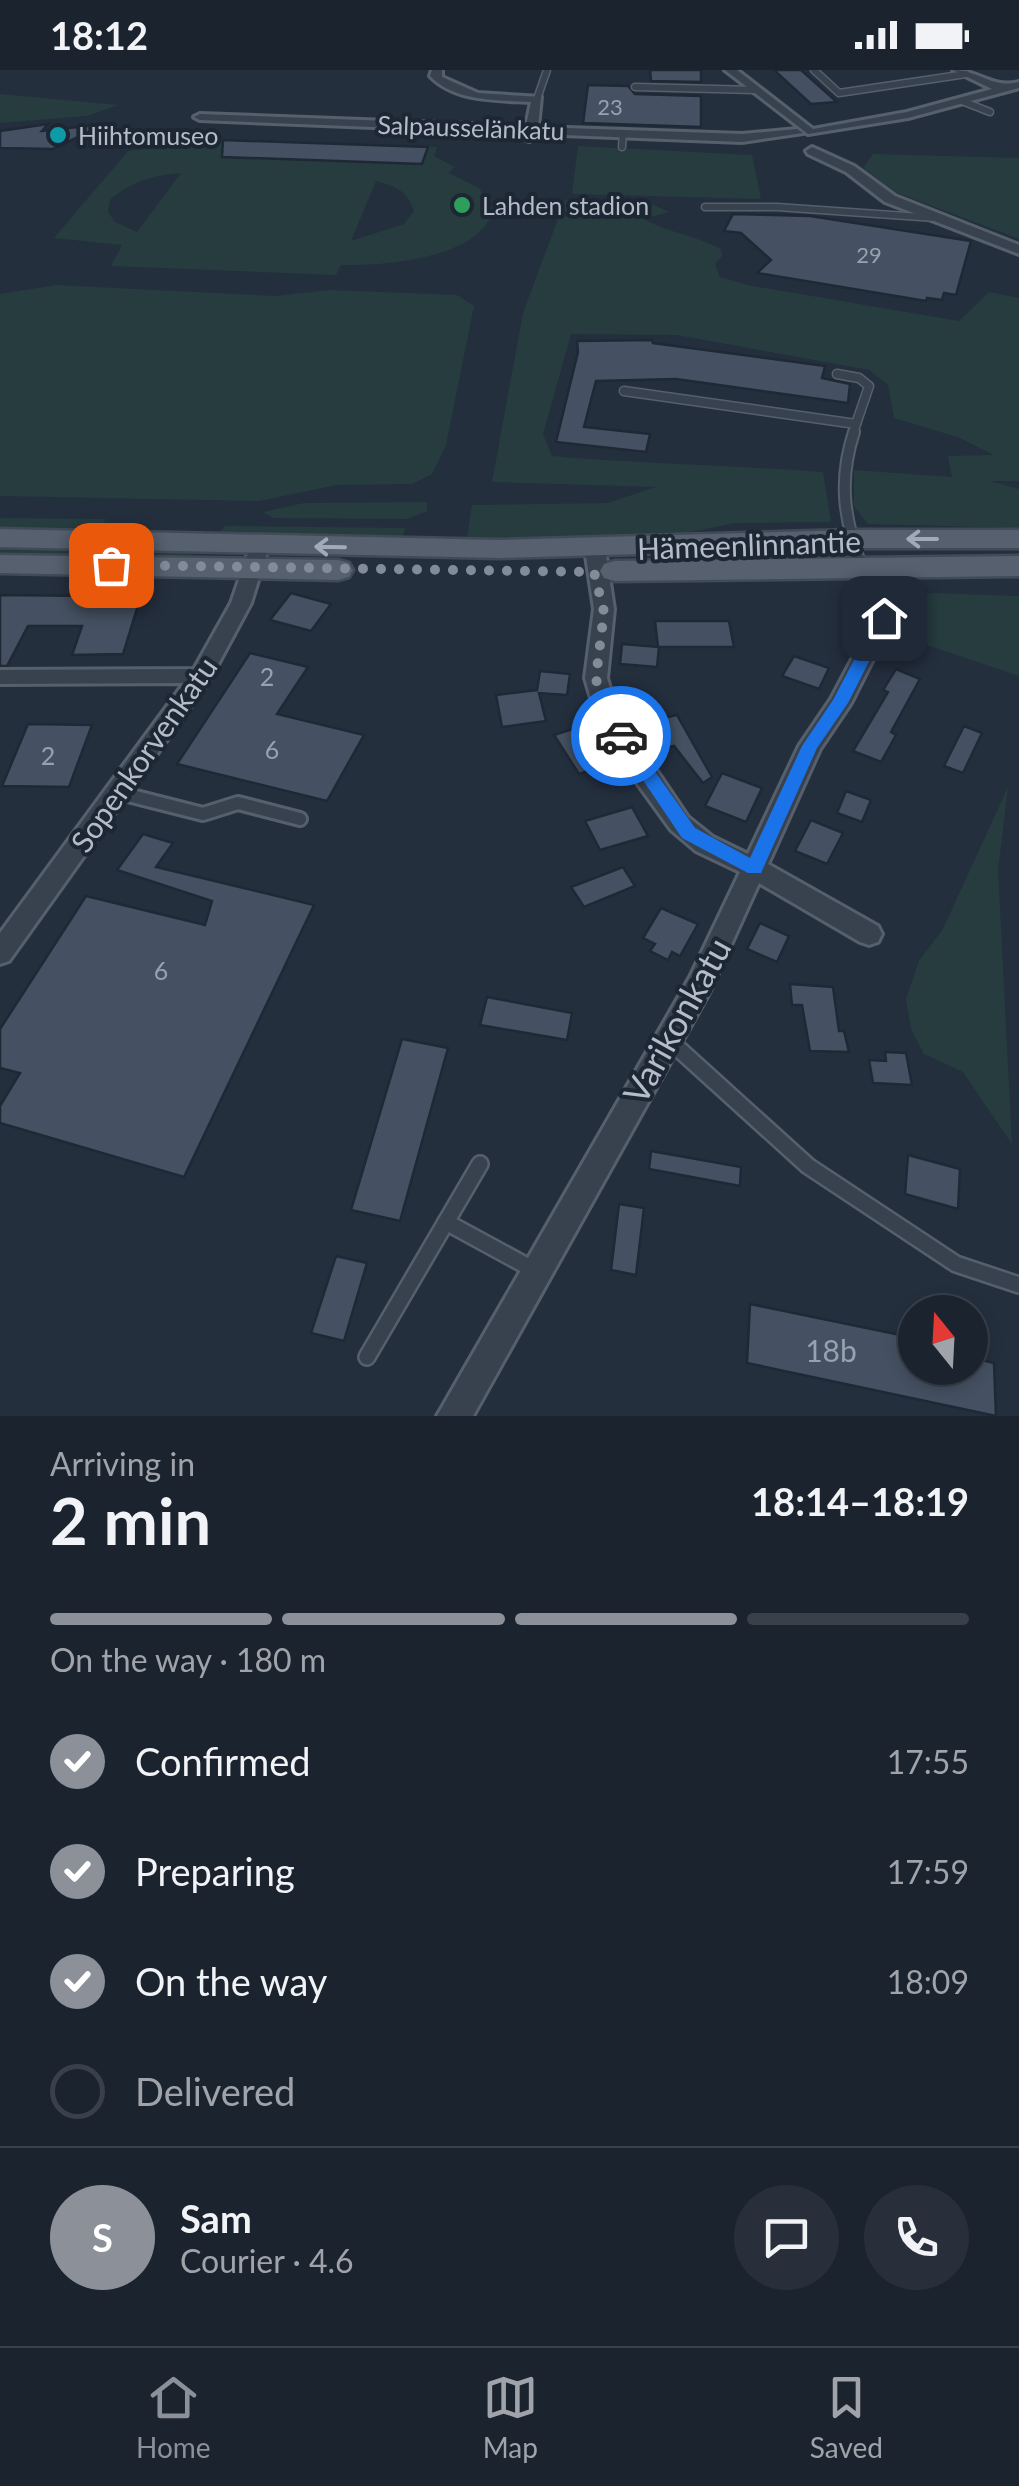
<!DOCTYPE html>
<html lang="en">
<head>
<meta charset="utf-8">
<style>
	body { margin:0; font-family:Lato,sans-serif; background:#282f3a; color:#f1f3f6; height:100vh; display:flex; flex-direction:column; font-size:38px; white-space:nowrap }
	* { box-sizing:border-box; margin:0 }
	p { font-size:32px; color:#a0a4aa }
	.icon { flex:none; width:55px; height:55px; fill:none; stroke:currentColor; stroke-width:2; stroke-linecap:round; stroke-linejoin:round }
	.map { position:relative; height:1346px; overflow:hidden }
	.drawer { display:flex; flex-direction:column; background:#1b232e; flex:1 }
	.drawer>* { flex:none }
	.needle { width:65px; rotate:342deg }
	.controls { position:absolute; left:898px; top:1225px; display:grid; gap:20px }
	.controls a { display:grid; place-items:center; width:90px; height:90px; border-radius:50%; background:#1b232e; box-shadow:0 5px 15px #0003,0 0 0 2px #39404a; font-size:50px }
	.pin { position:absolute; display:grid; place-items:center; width:85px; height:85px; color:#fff; margin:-42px; border-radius:20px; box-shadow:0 5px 15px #0006 }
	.courier { position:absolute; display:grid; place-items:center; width:100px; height:100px; margin:-50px; border:8px solid #1a73e8; border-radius:50%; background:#fff; color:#222; box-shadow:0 2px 12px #0007 }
	.headline em { font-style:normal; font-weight:700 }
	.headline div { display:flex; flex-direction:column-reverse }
	.headline { display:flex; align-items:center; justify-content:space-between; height:170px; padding:0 50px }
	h1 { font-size:65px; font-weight:700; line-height:75px }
	.bar { display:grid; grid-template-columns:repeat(4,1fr); gap:15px 10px; align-content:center; height:120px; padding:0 50px }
	.bar i { height:12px; border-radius:8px; background:#39404a }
	.bar .on { background:#8c9099 }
	.bar p { grid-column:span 4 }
	.line { display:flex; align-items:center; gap:25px; padding:0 50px; border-top:2px solid #39404a }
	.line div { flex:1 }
	.round { display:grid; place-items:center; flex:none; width:105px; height:105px; border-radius:52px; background:#282f3a }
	ol { padding:0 50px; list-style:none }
	li { display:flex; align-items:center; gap:30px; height:110px }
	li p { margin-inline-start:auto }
	li .icon { padding:10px; border-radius:50%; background:#8c9099; color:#fff; stroke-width:4 }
	li:last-child { color:#a0a4aa }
	li i { width:55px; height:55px; border:5px solid #39404a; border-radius:50% }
	.status { display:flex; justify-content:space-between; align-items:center; height:70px; padding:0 50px; background:#1b232e; direction:ltr }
	.status svg { height:28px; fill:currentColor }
	.tab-bar { display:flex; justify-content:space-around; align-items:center; height:140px; border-top:2px solid #39404a; background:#1b232e; font-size:28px; color:#a0a4aa }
	.tab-bar a { display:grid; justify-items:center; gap:5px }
	.tab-bar .on { color:#8c9099 }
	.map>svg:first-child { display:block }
</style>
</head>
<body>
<div class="status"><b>18:12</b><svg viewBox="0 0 49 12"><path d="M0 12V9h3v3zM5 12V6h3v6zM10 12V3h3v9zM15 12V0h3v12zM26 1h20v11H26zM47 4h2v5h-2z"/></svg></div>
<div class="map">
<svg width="1019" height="1346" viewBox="0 0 1019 1346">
	<rect width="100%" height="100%" fill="#242f3e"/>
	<g fill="#263c3f" fill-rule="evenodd">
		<polygon points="0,24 118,35 87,46 0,53"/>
		<path d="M169,67L437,77L434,86L454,97L449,103L479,118L493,140C481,189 382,196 341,195L336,205L111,196L122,175L54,168L128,81L163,76ZM181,103L137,162L115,152L108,142L110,130C130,112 154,105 181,103ZM376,111C396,117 407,120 414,141L404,154L351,171Z"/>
		<polygon points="578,76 752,85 761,129 572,124"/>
		<polygon points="873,84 1019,88 1019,169 895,122 863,98"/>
		<path d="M565,130L645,131L669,142L643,149C670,163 694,165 721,179L722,186L715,194L720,207L747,215L959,251L989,222L1019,228V411H991L1019,419V458L868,454L854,436V400L952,407L948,386L994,385L960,368L894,348L888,315L869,300L677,265L571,264L543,364L552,386C642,394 733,395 823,402L831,452L735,453L667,467L467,469L472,435L608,433L656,417L492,412L523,243Z"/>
		<polygon points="56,215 275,226 330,220 457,225 474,236 446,375 432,404 412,414 336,415 260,431 0,426 0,224"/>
		<polygon points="427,432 427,441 407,449 273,448 263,442 304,433"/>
		<polygon points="0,448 106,449 100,459 0,462"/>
		<polygon points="225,456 237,456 406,458 400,471 219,463"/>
		<polygon points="0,476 193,478 191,485 0,485"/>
		<polygon points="933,523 1019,526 1019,606 891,563 908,528"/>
		<polygon points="1008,717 998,800 1012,1074 963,1002 924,984 911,959 906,929 919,891 943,859"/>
	</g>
	<g fill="#455162" stroke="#1f2835" stroke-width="2.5">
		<polygon points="650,0 701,0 701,12 651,11"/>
		<polygon points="774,0 801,0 837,32 811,34"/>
		<polygon points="588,15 628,16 635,24 701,26 701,57 583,53"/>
		<polygon points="48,54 42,61 96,55 97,58 53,79 0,78 0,61"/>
		<polygon points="223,70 428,77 422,94 222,87"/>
		<polygon points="733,144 810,146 971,171 956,225 944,223 942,230 927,228 926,231 757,203 771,190 741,163 724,161"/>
		<polygon points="652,270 653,273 825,296 822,308 850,314 848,333 676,309 596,311 584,357 650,364 646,382 556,372 578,282 577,271"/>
		<polygon points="291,523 331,534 311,561 270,550"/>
		<polygon points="0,525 90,526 87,532 139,532 123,584 72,585 82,556 28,556 7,596 0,596"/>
		<polygon points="655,551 729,551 734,577 659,577 657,597 620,594 622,574 658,577"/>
		<polygon points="250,583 308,597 277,644 364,665 327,731 177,694"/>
		<polygon points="794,586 829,598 819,619 782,606"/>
		<polygon points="896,599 920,609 891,662 896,665 881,692 853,681 888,622 883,620"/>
		<polygon points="540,601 570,604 567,625 539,623 546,651 502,657 496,625 537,620"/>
		<polygon points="677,645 712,707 703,713 674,676 655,680 641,653"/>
		<polygon points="28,654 92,655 69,717 2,716"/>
		<polygon points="588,654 614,692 579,704 554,665"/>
		<polygon points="964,656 982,663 963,703 944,696"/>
		<polygon points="722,703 762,718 746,752 705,736"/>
		<polygon points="846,721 871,730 862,752 837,743"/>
		<polygon points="632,737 648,766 600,780 585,751"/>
		<polygon points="811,750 843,763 827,794 795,781"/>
		<polygon points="143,764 173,773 156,797 314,835 184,1107 0,1053 0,1036 20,1003 0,998 0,959 86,826 205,855 212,831 117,800"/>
		<polygon points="623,797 635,816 584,837 571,817"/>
		<polygon points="661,838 698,854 680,886 672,882 668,890 650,881 655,874 643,868"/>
		<polygon points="760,853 789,866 777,892 747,879"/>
		<polygon points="790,914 833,917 839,961 844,961 849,982 810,981 802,935 792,935"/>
		<polygon points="487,927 572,943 567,970 480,955"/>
		<polygon points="402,969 448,978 400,1151 351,1140"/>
		<polygon points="885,982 906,983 912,1015 873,1013 869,990 886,991"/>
		<polygon points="651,1081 741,1097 740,1116 649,1099"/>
		<polygon points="908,1085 960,1099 958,1139 905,1124"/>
		<polygon points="619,1134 644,1138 636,1205 611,1200"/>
		<polygon points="336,1186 367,1193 344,1271 311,1263"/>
		<polygon points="750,1234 915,1268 915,1298 970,1298 970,1287 994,1293 996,1346 747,1293"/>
	</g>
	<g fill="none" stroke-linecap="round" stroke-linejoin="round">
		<g stroke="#565f6c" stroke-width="9">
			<g id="lane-far4">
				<polyline points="814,0 839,23 966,4"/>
				<polyline points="635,17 756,20"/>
				<polyline points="537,29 547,0"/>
				<polyline points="962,31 990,42"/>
				<polyline points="622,77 623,63"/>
				<polyline points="705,137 777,137 935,148"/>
			</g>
		</g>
		<g stroke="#565f6c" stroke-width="11">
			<g id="lane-far3">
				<polyline points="837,304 859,308 869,316 856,354"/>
				<polyline points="624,321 856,354 853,364"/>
			</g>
		</g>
		<g stroke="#565f6c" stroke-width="14">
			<path id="lane-far2" d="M854,362C838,411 844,450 862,498"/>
		</g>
		<g stroke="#565f6c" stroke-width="18">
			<polyline id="lane-far1" points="120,723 203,744 238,733 300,749"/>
		</g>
		<g stroke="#565f6c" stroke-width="20">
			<g id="lane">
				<polyline points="670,971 808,1096 956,1194 1019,1215"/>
				<polyline points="446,1152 536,1201"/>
				<polyline points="367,1287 480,1094"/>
			</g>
		</g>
		<g stroke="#565f6c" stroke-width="6">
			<g id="street">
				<path d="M432,0H442V7L478,23L541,27L538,57L742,64L797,59L803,63L742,72L537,64L530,71L526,70L525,63L200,50L194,47L200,44L526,56L531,32C497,30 455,32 430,6Z"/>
				<path d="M725,0H737L813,59L907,42L992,19L953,0C979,0 992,19 1019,12V18L908,48L808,64Z"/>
				<polygon points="812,77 854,96 895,126 1019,175 1019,184 885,132 846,102 808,84 806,81"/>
				<polygon points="261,466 270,472 251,533 209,611 9,891 0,894 0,863 184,613 0,614 0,600 194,599 231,533 252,472"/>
				<polygon points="595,473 605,479 614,539 607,608 617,642 688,747 713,767 748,784 799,676 831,629 874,548 884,541 891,543 894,548 851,633 820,679 768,794 878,856 882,864 878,872 869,875 860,872 759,813 709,923 473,1346 437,1346 690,907 740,802 696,781 671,760 632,706 595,642 585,608 594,539 585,479"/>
			</g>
		</g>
		<g stroke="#414a57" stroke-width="5">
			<g id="primary">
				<polygon points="0,459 499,470 851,460 1019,460 1019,478 851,478 499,488 0,477"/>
				<polygon points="0,485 338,490 349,493 353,500 349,507 338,510 0,503"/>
				<polygon points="1019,486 1019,506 615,511 604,508 600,501 604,494 615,491"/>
			</g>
		</g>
		<use href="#lane-far4" stroke="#38414e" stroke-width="6"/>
		<use href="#lane-far3" stroke="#38414e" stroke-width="8"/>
		<use href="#lane-far2" stroke="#38414e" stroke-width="10"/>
		<use href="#lane-far1" stroke="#38414e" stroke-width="12"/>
		<use href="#lane" stroke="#38414e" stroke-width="15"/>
		<use href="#street" fill="#38414e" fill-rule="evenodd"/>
		<use href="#primary" fill="#56606e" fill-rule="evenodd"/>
	</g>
	<defs><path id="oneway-shaft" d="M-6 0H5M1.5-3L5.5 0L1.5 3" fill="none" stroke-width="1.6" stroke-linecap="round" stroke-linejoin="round" transform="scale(2.5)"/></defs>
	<g stroke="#a1aab7">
		<use href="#oneway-shaft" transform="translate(922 469) rotate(180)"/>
		<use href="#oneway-shaft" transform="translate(330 477) rotate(-179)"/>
	</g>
	<polygon fill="#1a73e8" points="884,543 891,548 848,633 817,678 761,803 748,803 682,768 616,670 616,662 627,662 695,758 750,788 802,676 833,630 876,548"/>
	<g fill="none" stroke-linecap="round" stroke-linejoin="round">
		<polyline stroke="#828b98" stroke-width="10" stroke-dasharray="0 18" points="111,495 594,502 604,542 596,607 599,629 621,666"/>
	</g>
	<circle fill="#0f9aa8" stroke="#1d2633" stroke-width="4" cx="58" cy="65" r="10"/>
	<circle fill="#2e9e5b" stroke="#1d2633" stroke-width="4" cx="462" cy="135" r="10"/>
	<g text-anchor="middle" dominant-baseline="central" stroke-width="8" stroke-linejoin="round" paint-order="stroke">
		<g font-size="22" fill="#98a1af">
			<text x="610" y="36">23</text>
			<text x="869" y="184">29</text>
		</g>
		<g font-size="25" fill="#b4bcc9" stroke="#1d2633">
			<text transform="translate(471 57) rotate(2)">Salpausselänkatu</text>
		</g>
		<g font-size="25" fill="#b4bcc9" stroke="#1d2633" text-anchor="start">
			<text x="78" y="65">Hiihtomuseo</text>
			<text x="482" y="135">Lahden stadion</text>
		</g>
		<g font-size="25" fill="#98a1af">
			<text x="267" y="606">2</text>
			<text x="272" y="679">6</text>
			<text x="48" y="685">2</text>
			<text x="161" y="900">6</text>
		</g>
		<g font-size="30" fill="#b4bcc9" stroke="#1d2633">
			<text transform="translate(749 474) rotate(-2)">Hämeenlinnantie</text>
			<text transform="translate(143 684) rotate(-55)">Sopenkorvenkatu</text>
		</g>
		<g font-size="30" fill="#98a1af">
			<text x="831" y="1280">18b</text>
		</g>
		<g font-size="35" fill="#b4bcc9" stroke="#1d2633">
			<text transform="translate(676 950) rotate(-61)">Varikonkatu</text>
		</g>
	</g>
</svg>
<div class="controls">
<a><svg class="needle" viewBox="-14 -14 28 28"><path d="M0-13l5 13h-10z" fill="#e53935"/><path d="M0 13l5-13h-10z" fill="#a0a4aa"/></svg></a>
</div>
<div class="pin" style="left:111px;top:495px;background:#ea580c"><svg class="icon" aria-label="bag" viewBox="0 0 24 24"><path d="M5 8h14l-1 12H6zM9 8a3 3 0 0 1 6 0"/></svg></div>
<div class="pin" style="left:884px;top:548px;background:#1f2937"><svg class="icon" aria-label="home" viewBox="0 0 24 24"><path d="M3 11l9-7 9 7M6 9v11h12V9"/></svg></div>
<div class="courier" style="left:621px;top:666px"><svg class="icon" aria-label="car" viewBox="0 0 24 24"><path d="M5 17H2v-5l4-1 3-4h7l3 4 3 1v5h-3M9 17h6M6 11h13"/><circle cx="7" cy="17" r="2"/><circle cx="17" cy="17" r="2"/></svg></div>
</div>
<section class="drawer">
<div class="headline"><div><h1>2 min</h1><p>Arriving in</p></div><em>18:14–18:19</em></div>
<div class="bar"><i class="on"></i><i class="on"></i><i class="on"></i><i></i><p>On the way · 180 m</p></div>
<ol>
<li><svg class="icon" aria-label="check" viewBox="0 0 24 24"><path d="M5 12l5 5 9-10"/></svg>Confirmed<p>17:55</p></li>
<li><svg class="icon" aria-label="check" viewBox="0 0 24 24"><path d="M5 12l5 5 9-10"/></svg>Preparing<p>17:59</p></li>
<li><svg class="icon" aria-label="check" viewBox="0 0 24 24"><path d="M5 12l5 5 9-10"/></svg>On the way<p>18:09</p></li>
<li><i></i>Delivered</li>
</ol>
<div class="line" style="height:180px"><b class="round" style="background:#8c9099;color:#fff">S</b><div><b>Sam</b><p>Courier · 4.6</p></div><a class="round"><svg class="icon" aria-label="chat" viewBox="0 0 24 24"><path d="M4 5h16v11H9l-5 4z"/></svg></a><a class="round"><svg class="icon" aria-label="phone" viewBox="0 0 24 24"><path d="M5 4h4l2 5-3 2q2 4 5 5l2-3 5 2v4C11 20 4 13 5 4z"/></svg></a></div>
</section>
<nav class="tab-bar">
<a class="on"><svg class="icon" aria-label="home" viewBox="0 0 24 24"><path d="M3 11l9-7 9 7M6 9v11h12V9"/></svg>Home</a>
<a><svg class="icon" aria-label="map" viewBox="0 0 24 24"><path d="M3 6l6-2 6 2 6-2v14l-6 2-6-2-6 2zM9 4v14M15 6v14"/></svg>Map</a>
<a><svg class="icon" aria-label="saved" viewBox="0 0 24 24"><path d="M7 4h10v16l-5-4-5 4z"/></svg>Saved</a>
</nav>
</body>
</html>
